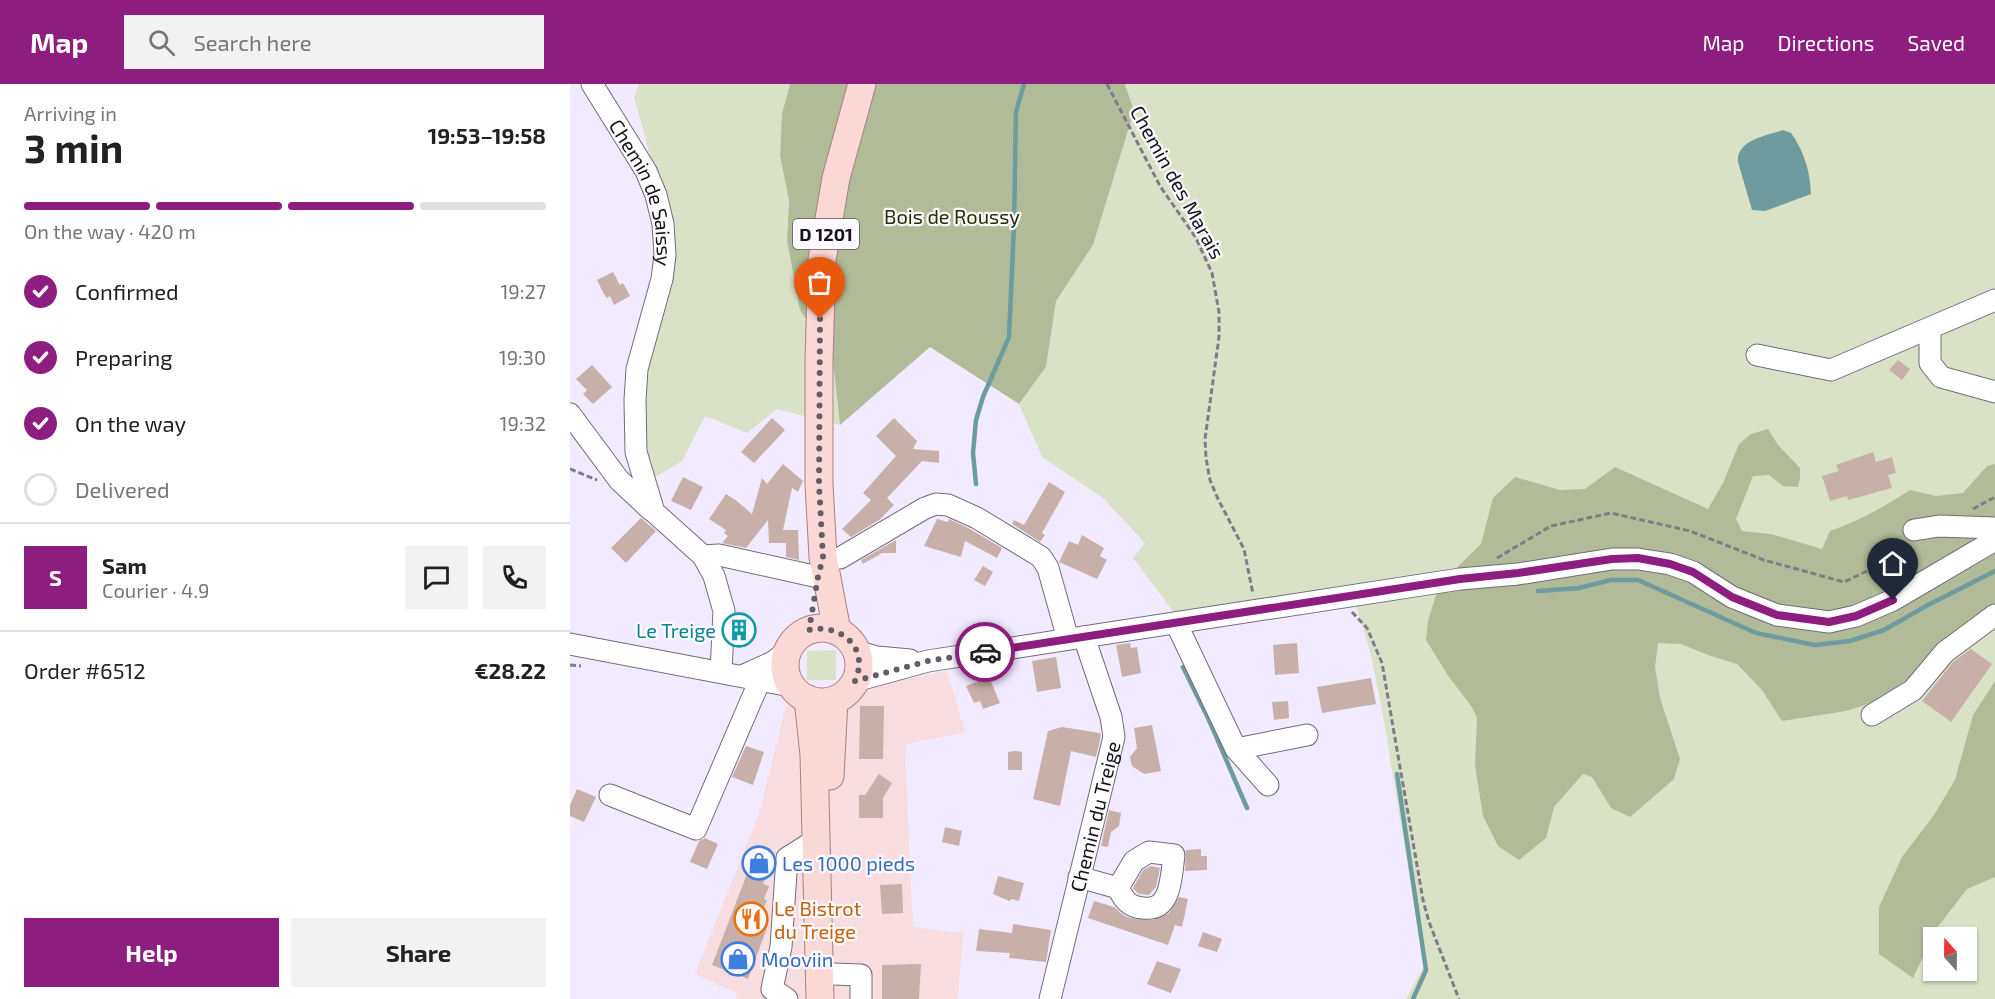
<!DOCTYPE html>
<html lang="en">
<head>
<meta charset="utf-8">
<style>
	body { margin:0; font-family:"Exo 2",sans-serif; background:#f2f2f2; color:#222; height:100vh; display:flex; flex-direction:column; font-size:22px; white-space:nowrap }
	* { box-sizing:border-box; margin:0 }
	p { font-size:20px; color:#767676 }
	.icon { flex:none; width:33px; height:33px; fill:none; stroke:currentColor; stroke-width:2; stroke-linecap:round; stroke-linejoin:round }
	.map { position:relative; flex:1; overflow:hidden }
	.panel { display:flex; flex-direction:column; background:#fff; width:570px }
	.panel>* { flex:none }
	.needle { width:39px; rotate:340deg }
	.buttons { position:absolute; left:1353px; top:843px; display:grid; gap:12px }
	.buttons a { display:grid; place-items:center; width:54px; height:54px; border-radius:0px; background:#fff; box-shadow:0 2px 4px #0004; font-size:30px }
	.pin { position:absolute; display:grid; place-items:center; width:51px; height:51px; color:#fff; margin:-62px -26px; border-radius:50% 50% 50% 0; rotate:-45deg; box-shadow:0 0 6px #0007 }
	.pin .icon { rotate:45deg }
	.courier { position:absolute; display:grid; place-items:center; width:60px; height:60px; margin:-30px; border:4px solid #8d1d7f; border-radius:50%; background:#fff; color:#222; box-shadow:0 2px 8px #0007 }
	.head em { font-style:normal; font-weight:700 }
	.head div { display:flex; flex-direction:column-reverse }
	.head { display:flex; align-items:center; justify-content:space-between; height:102px; padding:0 24px }
	h1 { font-size:39px; font-weight:700; line-height:45px }
	.bar { display:grid; grid-template-columns:repeat(4,1fr); gap:9px 6px; align-content:center; height:72px; padding:0 24px }
	.bar i { height:8px; border-radius:4px; background:#e0e0e0 }
	.bar .on { background:#8d1d7f }
	.bar p { grid-column:span 4 }
	.line { display:flex; align-items:center; gap:15px; padding:0 24px; border-top:2px solid #e0e0e0 }
	.line div { flex:1 }
	.round { display:grid; place-items:center; flex:none; width:63px; height:63px; border-radius:0px; background:#f2f2f2 }
	ol { padding:0 24px; list-style:none }
	li { display:flex; align-items:center; gap:18px; height:66px }
	li p { margin-inline-start:auto }
	li .icon { padding:6px; border-radius:50%; background:#8d1d7f; color:#fff; stroke-width:4 }
	li:last-child { color:#767676 }
	li i { width:33px; height:33px; border:3px solid #e0e0e0; border-radius:50% }
	.action { display:flex; gap:12px; margin-top:auto; padding:12px 24px }
	.action a { flex:1; height:69px; border-radius:0px; background:#8d1d7f; color:#fff; font-size:24px; font-weight:700; line-height:69px; text-align:center }
	.action a+a { background:#f2f2f2; color:#222 }
	header { display:flex; align-items:center; gap:36px; box-sizing:border-box; height:84px; padding:0 30px; background:#8d1d7f; color:#fff }
	header strong { font-size:28px }
	nav { display:flex; gap:33px; margin-inline-start:auto; font-size:21px }
	.search { width:420px; height:54px; background:#f2f2f2; display:flex; align-items:center; gap:15px; box-sizing:border-box; padding:0 21px; border-radius:0px; color:#767676; font-size:22px }
	main { display:flex; flex:1; min-height:0 }
	.map>svg:first-child { display:block }
</style>
</head>
<body>
<header>
<strong>Map</strong>
<div class="search"><svg class="icon" aria-label="search" viewBox="0 0 24 24"><circle cx="10" cy="10" r="6"/><path d="M15 15l6 6"/></svg>Search here</div>
<nav><a>Map</a><a>Directions</a><a>Saved</a></nav>
</header>
<main>
<section class="panel">
<div class="head"><div><h1>3 min</h1><p>Arriving in</p></div><em>19:53–19:58</em></div>
<div class="bar"><i class="on"></i><i class="on"></i><i class="on"></i><i></i><p>On the way · 420 m</p></div>
<ol>
<li><svg class="icon" aria-label="check" viewBox="0 0 24 24"><path d="M5 12l5 5 9-10"/></svg>Confirmed<p>19:27</p></li>
<li><svg class="icon" aria-label="check" viewBox="0 0 24 24"><path d="M5 12l5 5 9-10"/></svg>Preparing<p>19:30</p></li>
<li><svg class="icon" aria-label="check" viewBox="0 0 24 24"><path d="M5 12l5 5 9-10"/></svg>On the way<p>19:32</p></li>
<li><i></i>Delivered</li>
</ol>
<div class="line" style="height:108px"><b class="round" style="background:#8d1d7f;color:#fff">S</b><div><b>Sam</b><p>Courier · 4.9</p></div><a class="round"><svg class="icon" aria-label="chat" viewBox="0 0 24 24"><path d="M4 5h16v11H9l-5 4z"/></svg></a><a class="round"><svg class="icon" aria-label="phone" viewBox="0 0 24 24"><path d="M5 4h4l2 5-3 2q2 4 5 5l2-3 5 2v4C11 20 4 13 5 4z"/></svg></a></div>
<div class="line" style="height:78px"><div>Order #6512</div><b>€28.22</b></div>
<div class="action"><a>Help</a><a>Share</a></div>
</section>
<div class="map">
<svg width="1425" height="915" viewBox="0 0 1425 915">
	<rect width="100%" height="100%" fill="#f2eafe"/>
	<polygon fill="#f7dddf" points="377,587 395,648 336,660 335,672 343,843 393,849 388,915 165,915 167,909 125,890 189,730 216,622 274,622 296,603"/>
	<g fill="#d9e2c6" fill-rule="evenodd">
		<polygon points="69,0 220,0 212,30 210,71 219,117 217,157 230,226 263,277 270,341 207,325 177,349 135,332 112,377 82,395 73,337 78,266 101,197 85,90 64,13"/>
		<path d="M555,0H1425V915H836L854,882L813,631L800,567L780,503L605,530L563,474L575,459L533,414L472,373L449,320L476,283L486,217L523,161L564,27ZM1364,854H1396V886H1364Z"/>
		<polygon points="266,566 266,596 237,596 237,567"/>
	</g>
	<g fill="#b1bb98">
		<polygon points="220,0 555,0 564,27 523,161 486,217 476,283 449,320 360,263 270,341 263,277 230,226 217,157 219,117 210,71 212,30"/>
		<path d="M1198,345L1208,361L1230,384V395L1228,403L1213,402L1199,391L1183,392L1166,435L1172,447L1201,450L1252,465L1260,447C1289,437 1314,423 1340,406L1366,412L1393,409L1417,382L1425,380V528L1323,612L1276,627L1212,637L1192,606L1167,580L1138,571L1111,560L1088,559L1085,583L1090,614L1110,675L1104,695L1060,733L1041,724L1022,693L1013,690L984,723L976,754L949,776L928,762L913,732L905,681L907,634L902,623L879,593L856,556L858,537L869,501L911,460L923,414L945,393L990,406L1015,405L1045,383L1138,425L1153,399L1169,360L1181,350Z"/>
		<polygon points="1425,597 1425,793 1397,805 1366,845 1343,894 1309,870 1309,823 1332,773 1364,731 1385,696 1403,631"/>
	</g>
	<path fill="#6d9b9e" d="M1213,46L1221,49C1234,67 1240,87 1241,110L1195,127L1182,126L1168,78C1166,56 1196,52 1213,46Z"/>
	<g fill="none" stroke-linecap="round" stroke-linejoin="round">
		<g stroke="#6d9b9e" stroke-width="4.5">
			<polyline points="406,400 403,369 406,336 413,313 439,253 444,142 446,28 454,0"/>
			<polyline points="968,507 1009,504 1041,496 1068,496 1186,549 1245,561 1280,557 1314,546 1358,521 1425,487"/>
			<polyline points="613,583 639,636 677,724"/>
			<polyline points="827,690 856,886 843,915"/>
		</g>
	</g>
	<g fill="#c7b0a9">
		<polygon points="43,188 50,201 53,199 60,212 44,221 40,212 37,214 34,210 27,196"/>
		<polygon points="1328,276 1340,285 1332,296 1319,286"/>
		<polygon points="22,281 42,303 23,320 13,310 17,306 6,295"/>
		<polygon points="202,334 215,346 184,379 171,368"/>
		<polygon points="324,334 347,357 343,365 369,367 369,379 352,377 317,414 324,421 309,436 281,453 272,445 301,416 293,409 326,372 306,352"/>
		<polygon points="1303,368 1306,378 1322,373 1326,389 1318,391 1322,404 1278,416 1277,412 1260,417 1252,392 1269,387 1266,381"/>
		<polygon points="213,380 233,397 228,408 222,404 213,446 228,446 229,476 216,473 216,459 199,459 198,436 176,464 152,459 158,452 154,449 156,446 139,435 156,410 167,417 182,430 192,394 197,400"/>
		<polygon points="113,393 133,403 121,426 101,417"/>
		<polygon points="479,398 495,408 472,449 475,451 470,458 442,440 444,436 454,441"/>
		<polygon points="71,434 86,447 56,479 41,464"/>
		<polygon points="367,435 378,438 379,435 400,445 432,464 427,474 395,457 391,473 354,462"/>
		<polygon points="512,451 534,464 530,472 537,476 527,495 489,478 499,457 508,461"/>
		<polygon points="326,456 326,469 312,469 293,480 291,476"/>
		<polygon points="413,482 423,488 415,502 404,496"/>
		<polygon points="560,559 561,564 567,563 571,589 552,593 546,561"/>
		<polygon points="727,559 729,589 705,591 703,561"/>
		<polygon points="1401,565 1422,580 1381,638 1352,617 1384,577"/>
		<polygon points="486,573 491,604 467,608 462,577"/>
		<polygon points="419,593 430,619 413,625 410,617 404,619 396,602"/>
		<polygon points="801,594 806,620 752,629 747,603"/>
		<polygon points="718,617 719,634 704,636 702,618"/>
		<polygon points="290,622 314,622 313,675 289,675"/>
		<polygon points="582,641 591,687 574,690 562,682 560,673 567,664 564,644"/>
		<polygon points="492,643 530,649 531,652 526,673 501,667 490,722 463,715 478,647"/>
		<polygon points="176,662 194,668 183,701 162,693"/>
		<polygon points="446,667 452,668 452,686 438,686 438,668"/>
		<polygon points="309,690 322,699 313,714 313,734 289,734 289,711 295,711"/>
		<polygon points="7,705 26,713 14,738 0,732 0,721"/>
		<polygon points="539,726 551,729 549,742 541,748 538,763 531,762"/>
		<polygon points="375,743 392,747 389,762 372,758"/>
		<polygon points="135,754 148,760 137,785 120,778 129,757"/>
		<polygon points="631,765 631,772 637,772 637,786 615,787 616,766"/>
		<polygon points="185,769 198,774 193,786 198,788 193,800 199,802 194,815 197,816 192,828 198,830 193,843 197,844 178,895 142,881"/>
		<polygon points="581,782 590,784 586,803 579,811 569,810 563,805 564,802 573,786"/>
		<polygon points="428,792 454,799 449,817 442,815 439,817 423,810"/>
		<polygon points="332,800 333,829 312,830 310,801"/>
		<polygon points="609,813 618,815 612,843 605,841 598,861 518,834 524,817 544,823 553,831 560,834 583,836 599,829"/>
		<polygon points="443,840 481,846 476,878 439,874 440,869 406,867 409,845 442,849"/>
		<polygon points="633,848 652,855 647,868 628,862"/>
		<polygon points="587,877 611,885 601,909 577,900"/>
		<polygon points="351,880 349,915 312,915 312,881"/>
	</g>
	<g fill="none" stroke-linecap="round" stroke-linejoin="round">
		<g stroke="#736b7d" stroke-width="23">
			<g id="minor">
				<path id="s1" d="M22,0L76,87L86,111L93,140L95,171L92,195L67,285L65,316L66,368L84,428L133,472L144,492L154,527L151,588"/>
				<polyline points="1360,245 1360,279 1371,293 1425,308"/>
				<polyline points="1187,271 1261,286 1425,216"/>
				<polyline points="0,330 49,396 81,426"/>
				<polyline points="1344,446 1369,442 1425,444"/>
				<polyline points="133,472 149,471 248,493"/>
				<polyline points="270,474 355,424 366,420 378,421 407,434 471,473 478,484 498,555"/>
				<polyline points="606,539 666,665 737,651"/>
				<polyline points="0,560 221,602"/>
				<polyline points="286,567 307,573 340,576"/>
				<polyline points="172,592 203,578 217,567"/>
				<polyline points="285,597 358,577 890,495 948,490 1042,475 1068,475 1100,480 1123,488 1162,513 1207,531 1259,538 1286,532 1323,516 1425,456"/>
				<polyline points="1302,631 1343,606 1375,568 1425,531"/>
				<polyline points="666,665 698,701"/>
				<polyline points="40,711 126,745 190,596"/>
				<path d="M509,793L548,804C554,816 559,823 573,824C602,828 601,792 604,771L579,768L564,777L548,804"/>
				<polyline points="263,890 291,891 291,915"/>
				<polyline points="217,915 202,905 211,863 217,774 247,755"/>
				<path id="s2" d="M480,915L544,653L541,633L514,553"/>
			</g>
		</g>
		<g stroke="#a88281" stroke-width="29">
			<g id="major">
				<circle cx="252" cy="581" r="37"/>
				<polyline points="267,547 253,473 249,400 249,275 252,176 266,94 292,0"/>
				<polyline points="238,615 244,671 250,915"/>
				<polyline points="260,692 264,616"/>
			</g>
		</g>
		<g stroke="#807b88" stroke-width="3" stroke-dasharray="6 3" stroke-linecap="butt">
			<polyline points="537,0 590,102 626,154 642,189 649,228 649,253 635,355 636,374 640,396 648,415 674,465 683,510"/>
			<polyline points="0,385 27,396"/>
			<polyline points="1403,425 1425,413"/>
			<polyline points="927,474 981,442 1041,429 1120,447 1194,476 1274,498 1326,473 1341,462"/>
			<polyline points="782,528 797,544 812,579 853,816 859,838 889,915"/>
			<polyline points="0,581 11,582"/>
		</g>
		<use href="#minor" stroke="#fff" stroke-width="21"/>
		<use href="#major" stroke="#fad8d5" stroke-width="27"/>
	</g>
	<g fill="none" stroke-linecap="round" stroke-linejoin="round">
		<path stroke="#625e69" stroke-width="6" stroke-dasharray="0 10.8" d="M250,235L249,400L253,473L248,493L239,546C271,539 300,564 285,597L358,577L415,568"/>
		<polyline stroke="#8d1d7f" stroke-width="8" points="415,568 890,495 948,489 1042,475 1068,474 1100,480 1123,488 1162,513 1207,531 1259,538 1286,532 1323,516"/>
	</g>
	<defs>
		<g id="building-ring" transform="scale(1.725)"><circle r="9.5" fill="#fcfaff" stroke="#0f9aa8" stroke-width="1.5"/><path d="M-4-6H4V6H1V3H-1V6H-4ZM-2.5-4.3h1.7v1.8h-1.7ZM.8-4.3h1.7v1.8H.8ZM-2.5-1h1.7V.8h-1.7ZM.8-1h1.7V.8H.8Z" fill="#0f9aa8"/></g>
		<g id="shop-ring" transform="scale(1.725)"><circle r="9.5" fill="#fcfaff" stroke="#3f7fe0" stroke-width="1.5"/><path d="M-5-2.5h2.3a2.7 3.5 0 0 1 5.4 0H5L5.5 6h-11ZM-1.5-2.5h3a1.5 2.3 0 0 0-3 0Z" fill="#3f7fe0"/></g>
		<g id="restaurant-ring" transform="scale(1.725)"><circle r="9.5" fill="#fcfaff" stroke="#e8710a" stroke-width="1.5"/><path d="M-5-6h1v4h1v-4h1v4h1v-4h1v5L-1.5 .5V6h-2V.5L-5-1ZM5-6V6H3V1.5H1.5Q1.5-4 5-6Z" fill="#e8710a"/></g>
	</defs>
	<g fill-rule="evenodd">
		<use href="#building-ring" x="169" y="546"/>
		<use href="#shop-ring" x="189" y="779"/>
		<use href="#restaurant-ring" x="181" y="835"/>
		<use href="#shop-ring" x="168" y="875"/>
	</g>
	<g text-anchor="middle" dominant-baseline="central" stroke-width="4.5" stroke-linejoin="round" paint-order="stroke">
		<rect fill="#fcfaff" stroke="#5a585e" stroke-width="1.5" x="223" y="135" width="66" height="30" rx="4.5"/>
		<g font-size="18" font-weight="bold" fill="#151219">
			<text x="256" y="150">D 1201</text>
		</g>
		<g font-size="20" fill="#151219" stroke="#fcfaff">
			<text transform="translate(608 98) rotate(61)">Chemin des Marais</text>
			<text stroke="none"><textPath href="#s1" startOffset="122">Chemin de Saissy</textPath></text>
			<text stroke="none"><textPath href="#s2" startOffset="188">Chemin du Treige</textPath></text>
		</g>
		<g font-size="20" fill="#242d03" stroke="#fcfaff">
			<text x="382" y="132">Bois de Roussy</text>
		</g>
		<g font-size="20" fill="#0d838f" stroke="#fcfaff" text-anchor="end">
			<text x="146" y="546">Le Treige</text>
		</g>
		<g font-size="20" fill="#366cbe" stroke="#fcfaff" text-anchor="start">
			<text x="212" y="779">Les 1000 pieds</text>
			<text x="191" y="875">Mooviin</text>
		</g>
		<g font-size="20" fill="#c56008" stroke="#fcfaff" text-anchor="start">
			<text x="204" y="824">Le Bistrot<tspan x="204" dy="23">du Treige</tspan></text>
		</g>
	</g>
</svg>
<div class="buttons">
<a><svg class="needle" viewBox="-14 -14 28 28"><path d="M0-13l5 13h-10z" fill="#e53935"/><path d="M0 13l5-13h-10z" fill="#767676"/></svg></a>
</div>
<div class="pin" style="left:250px;top:235px;background:#ea580c"><svg class="icon" aria-label="bag" viewBox="0 0 24 24"><path d="M5 8h14l-1 12H6zM9 8a3 3 0 0 1 6 0"/></svg></div>
<div class="pin" style="left:1323px;top:516px;background:#1f2937"><svg class="icon" aria-label="home" viewBox="0 0 24 24"><path d="M3 11l9-7 9 7M6 9v11h12V9"/></svg></div>
<div class="courier" style="left:415px;top:568px"><svg class="icon" aria-label="car" viewBox="0 0 24 24"><path d="M5 17H2v-5l4-1 3-4h7l3 4 3 1v5h-3M9 17h6M6 11h13"/><circle cx="7" cy="17" r="2"/><circle cx="17" cy="17" r="2"/></svg></div>
</div>
</main>
</body>
</html>
